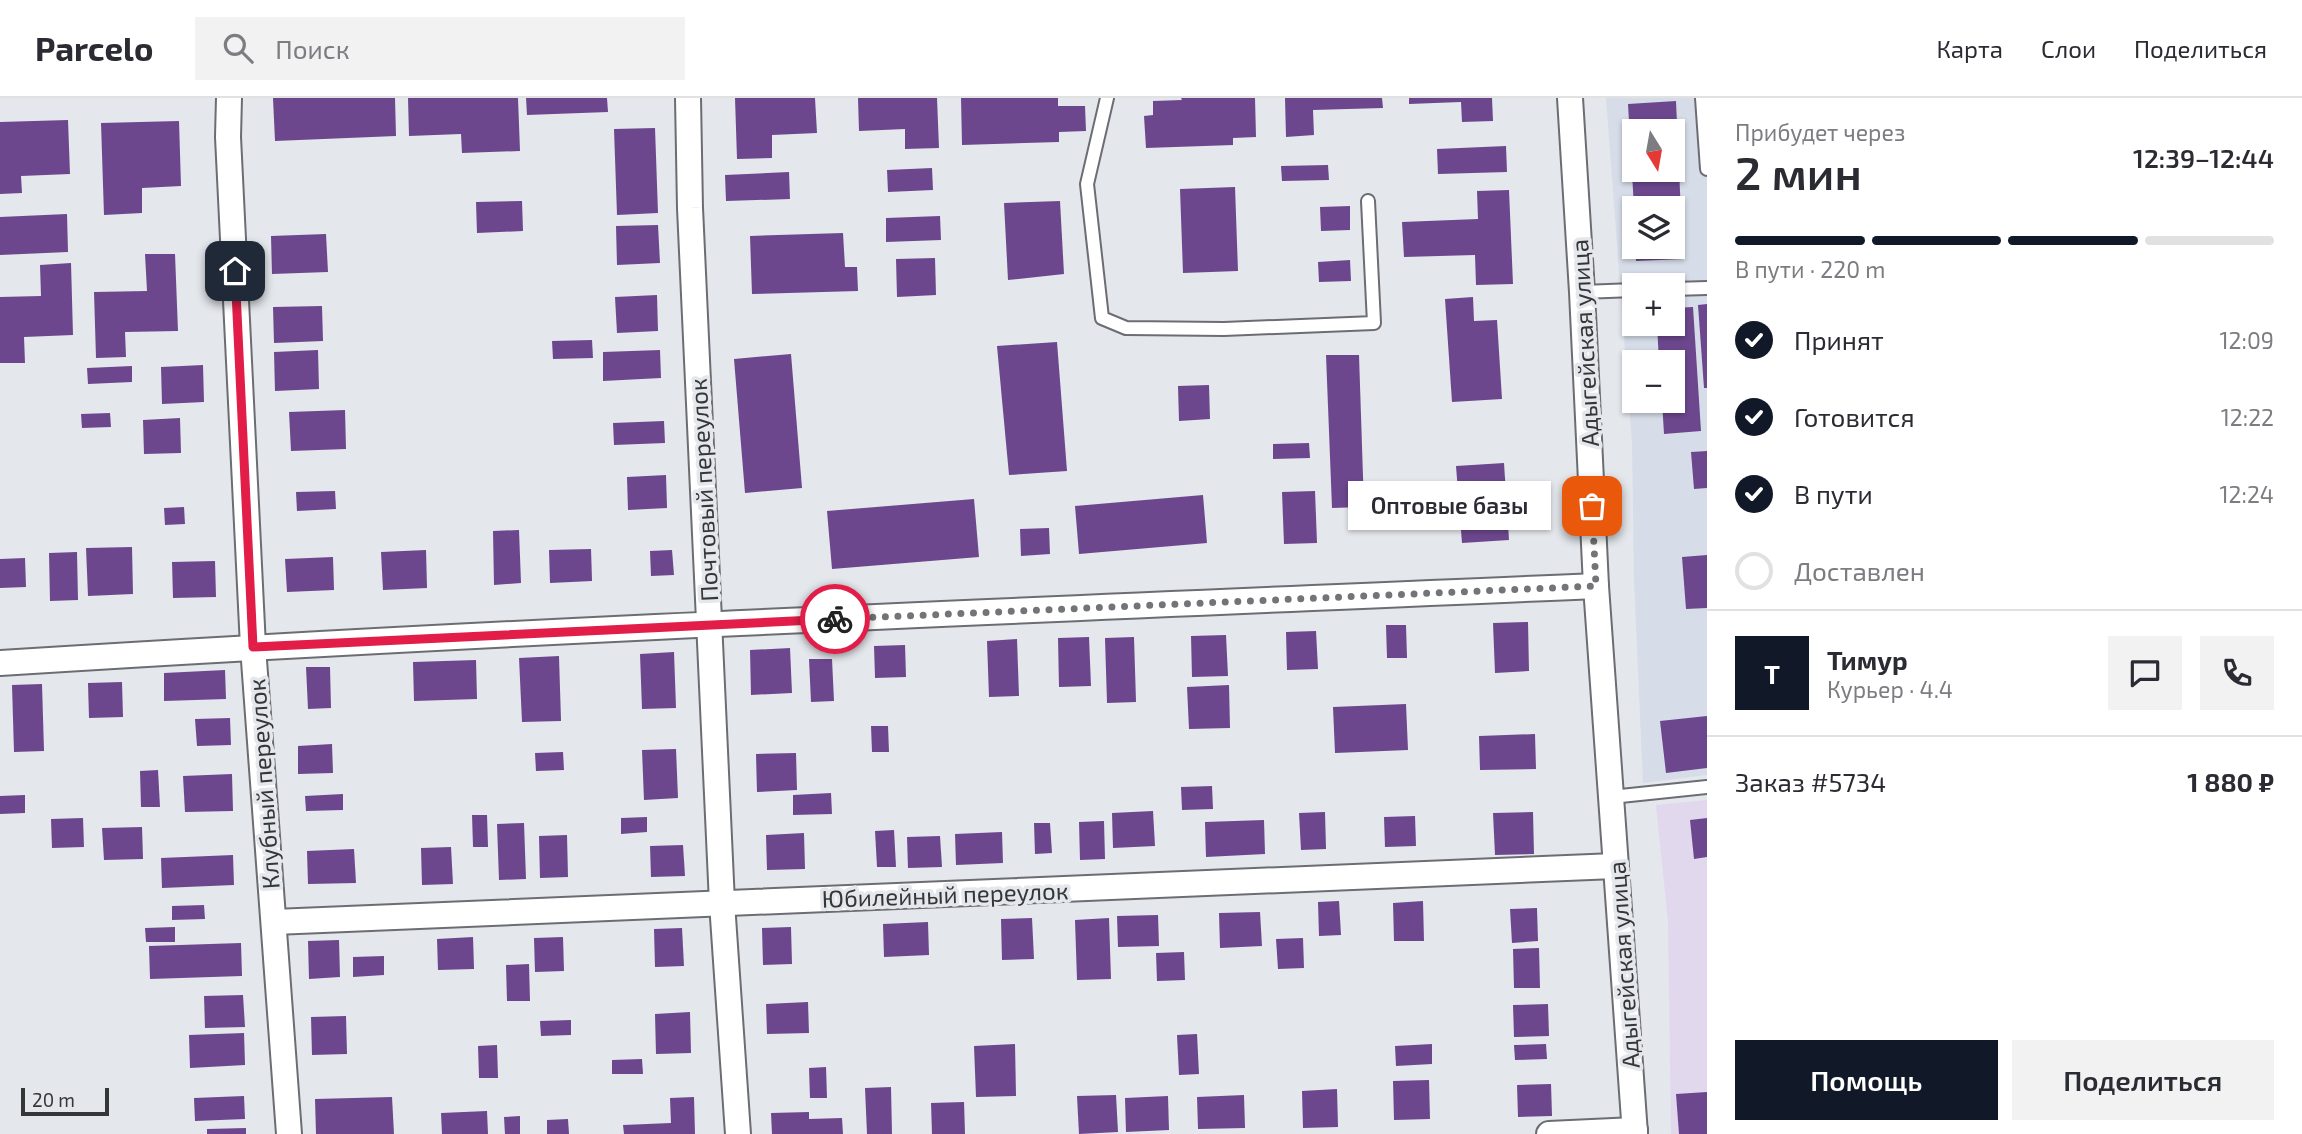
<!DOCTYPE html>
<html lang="ru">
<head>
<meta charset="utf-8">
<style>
	body { margin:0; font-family:"Exo 2",sans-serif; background:#f2f2f3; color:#2b2b33; height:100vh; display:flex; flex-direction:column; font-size:26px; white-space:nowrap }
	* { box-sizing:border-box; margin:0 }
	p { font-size:23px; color:#7c7c81 }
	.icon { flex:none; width:38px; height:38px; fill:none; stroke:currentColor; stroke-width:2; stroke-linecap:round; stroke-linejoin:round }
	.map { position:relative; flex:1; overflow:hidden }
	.side { display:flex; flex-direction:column; background:#fff; width:595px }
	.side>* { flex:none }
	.needle { width:46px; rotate:169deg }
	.fabs { position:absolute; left:1622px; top:21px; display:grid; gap:14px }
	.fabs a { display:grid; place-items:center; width:63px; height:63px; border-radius:0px; background:#fff; box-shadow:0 2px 5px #0004; font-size:35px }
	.scale { position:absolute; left:21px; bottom:18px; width:88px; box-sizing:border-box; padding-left:7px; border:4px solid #353638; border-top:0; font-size:19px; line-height:24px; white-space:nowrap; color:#353638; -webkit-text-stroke:5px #e4e7ec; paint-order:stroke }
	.pin { position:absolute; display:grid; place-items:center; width:60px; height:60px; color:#fff; margin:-30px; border-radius:14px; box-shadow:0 4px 10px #0006 }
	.courier { position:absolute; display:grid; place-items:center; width:70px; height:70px; margin:-35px; border:5px solid #e11d48; border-radius:50%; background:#fff; color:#222; box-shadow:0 2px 9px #0007 }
	.bubble { position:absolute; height:49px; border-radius:0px; background:#fff; box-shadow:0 2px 5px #0004; font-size:23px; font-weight:600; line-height:49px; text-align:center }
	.headline em { font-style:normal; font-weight:600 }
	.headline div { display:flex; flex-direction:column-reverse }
	.headline { display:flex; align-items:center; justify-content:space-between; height:119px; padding:0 28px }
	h1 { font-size:46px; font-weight:600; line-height:52px }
	.bar { display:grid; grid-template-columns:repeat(4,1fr); gap:10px 7px; align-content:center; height:84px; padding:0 28px }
	.bar i { height:9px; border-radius:5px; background:#e1e1e2 }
	.bar .current { background:#111827 }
	.bar p { grid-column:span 4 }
	.line { display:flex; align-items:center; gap:18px; padding:0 28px; border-top:2px solid #e1e1e2 }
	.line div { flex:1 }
	.round { display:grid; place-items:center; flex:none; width:74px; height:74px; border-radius:0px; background:#f2f2f3 }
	ol { padding:0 28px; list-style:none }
	li { display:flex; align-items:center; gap:21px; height:77px }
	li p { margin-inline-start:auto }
	li .icon { padding:7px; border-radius:50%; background:#111827; color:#fff; stroke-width:4 }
	li:last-child { color:#7c7c81 }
	li i { width:38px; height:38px; border:4px solid #e1e1e2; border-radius:50% }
	.button { display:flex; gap:14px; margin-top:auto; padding:14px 28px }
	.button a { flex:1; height:80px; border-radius:0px; background:#111827; color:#fff; font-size:28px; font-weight:600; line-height:80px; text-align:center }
	.button a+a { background:#f2f2f3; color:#2b2b33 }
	header { display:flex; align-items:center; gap:42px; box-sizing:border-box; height:98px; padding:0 35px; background:#fff; border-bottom:2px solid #e1e1e2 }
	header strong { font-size:33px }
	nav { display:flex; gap:38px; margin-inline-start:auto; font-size:24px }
	.search { width:490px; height:63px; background:#f2f2f3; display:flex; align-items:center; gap:18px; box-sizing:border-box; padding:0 24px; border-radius:0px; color:#7c7c81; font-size:26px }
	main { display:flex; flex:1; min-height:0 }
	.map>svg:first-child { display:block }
</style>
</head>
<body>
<header>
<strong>Parcelo</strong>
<div class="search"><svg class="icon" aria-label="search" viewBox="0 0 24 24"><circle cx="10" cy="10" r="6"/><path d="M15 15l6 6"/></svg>Поиск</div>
<nav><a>Карта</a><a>Слои</a><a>Поделиться</a></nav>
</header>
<main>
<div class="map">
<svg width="1707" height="1036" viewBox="0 0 1707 1036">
	<rect width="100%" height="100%" fill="#e4e7ec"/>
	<path fill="#d6dde8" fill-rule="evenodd" d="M1606,0H1707V677L1643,685L1634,482L1632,345ZM1634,33H1673V72H1634ZM1634,110H1673V149H1634ZM1634,187H1673V226H1634ZM1634,264H1673V303H1634Z"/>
	<polygon fill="#e1d8ee" points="1707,702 1707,1036 1671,1036 1668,824 1656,707"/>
	<g fill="#6c478d" fill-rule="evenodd">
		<polygon points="273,0 395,0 396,38 275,43"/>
		<polygon points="408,0 518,0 520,53 462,55 461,36 409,38"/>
		<polygon points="526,0 607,0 608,14 527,17"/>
		<polygon points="735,0 815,0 817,35 772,37 772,60 737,61"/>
		<polygon points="858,0 937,0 939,50 905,51 905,31 859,33"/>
		<polygon points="961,0 1058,0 1058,8 1085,8 1086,33 1059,34 1059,44 962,47"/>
		<polygon points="1181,0 1255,0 1256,39 1233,40 1233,47 1146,50 1144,18 1153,17 1153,3 1182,2"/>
		<polygon points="1285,0 1382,0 1383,10 1313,12 1314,37 1286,39"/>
		<polygon points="1409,0 1492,0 1493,23 1462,24 1461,4 1409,6"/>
		<path d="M1676,3L1683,161L1636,163L1635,149H1673V110H1634L1628,6ZM1634,33H1673V72H1634Z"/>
		<polygon points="68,22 70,76 21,78 22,95 0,96 0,24"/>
		<polygon points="179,23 181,88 142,90 142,115 104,117 101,25"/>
		<polygon points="655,30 658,115 617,117 614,31"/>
		<polygon points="1506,48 1507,74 1438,76 1437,51"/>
		<polygon points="1328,67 1329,82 1282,83 1281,68"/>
		<polygon points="932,70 933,92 888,94 887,72"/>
		<polygon points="789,74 790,101 726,103 725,77"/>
		<polygon points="1235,89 1238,173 1183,175 1180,91"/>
		<polygon points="1509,92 1513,186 1476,187 1475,157 1404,159 1402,124 1478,121 1477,93"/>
		<polygon points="522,103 523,133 477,135 476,104"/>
		<polygon points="1060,103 1064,176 1008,182 1004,105"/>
		<polygon points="1350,108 1350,132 1321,133 1320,109"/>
		<polygon points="67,116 68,154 0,157 0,119"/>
		<polygon points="940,118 941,142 886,144 886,120"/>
		<polygon points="658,127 660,165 617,167 616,128"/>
		<polygon points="843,135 845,169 857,169 858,193 752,196 750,138"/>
		<polygon points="326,136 328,174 272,176 271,138"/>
		<polygon points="145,156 175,156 178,233 125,234 126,259 96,260 94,194 147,193"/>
		<polygon points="935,160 936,197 897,199 896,161"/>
		<polygon points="1350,162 1351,183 1319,184 1318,164"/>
		<polygon points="71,165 73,237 24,239 25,265 0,265 0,199 41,198 40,167"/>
		<polygon points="657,197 658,233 617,235 615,199"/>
		<polygon points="1473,199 1474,223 1497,222 1502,301 1452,304 1445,201"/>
		<polygon points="1707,206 1707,290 1704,290 1698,207"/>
		<polygon points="322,208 323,243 274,245 273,209"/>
		<polygon points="1693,209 1701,333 1664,336 1662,303 1673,303 1673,264 1659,264 1657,226 1673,226 1673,210"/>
		<polygon points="592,242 593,260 553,261 552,243"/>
		<polygon points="1057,244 1067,373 1009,377 997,248"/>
		<polygon points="318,252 319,291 275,293 274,254"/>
		<polygon points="660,252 661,280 603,283 603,254"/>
		<polygon points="791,256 802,390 745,395 734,261"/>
		<polygon points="1326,257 1359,257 1364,409 1332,410"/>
		<polygon points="203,267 204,304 162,306 161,269"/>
		<polygon points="132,268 132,284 88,286 87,270"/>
		<polygon points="1209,287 1210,321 1179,323 1178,288"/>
		<polygon points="345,312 346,351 291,353 289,314"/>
		<polygon points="110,315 111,329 82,330 81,316"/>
		<polygon points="180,320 181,355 144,356 143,322"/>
		<polygon points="664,323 665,345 614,347 613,325"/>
		<polygon points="1309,345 1310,360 1273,361 1273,346"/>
		<polygon points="1707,353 1707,390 1694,391 1691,354"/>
		<polygon points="1504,365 1509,442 1462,445 1456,368"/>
		<polygon points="666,377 667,410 628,412 627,379"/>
		<polygon points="335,393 336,411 297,413 296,394"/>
		<polygon points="1315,393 1317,445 1284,446 1282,394"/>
		<polygon points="1203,397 1207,445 1079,456 1075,408"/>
		<polygon points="974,401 979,459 832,471 827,413"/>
		<polygon points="184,409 185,426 165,427 164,410"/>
		<polygon points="1049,430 1050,456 1021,458 1020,431"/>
		<polygon points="519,432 521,485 494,487 493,433"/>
		<polygon points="132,449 133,496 88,498 86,450"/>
		<polygon points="591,451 592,483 550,485 549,452"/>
		<polygon points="426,452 427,490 383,492 381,454"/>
		<polygon points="672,452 674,477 651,478 650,453"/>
		<polygon points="77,454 78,502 50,503 49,455"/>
		<polygon points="1707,457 1707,510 1686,511 1682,459"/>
		<polygon points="333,459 334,492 287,494 285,461"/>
		<polygon points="25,460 26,489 0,490 0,461"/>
		<polygon points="215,463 216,499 173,500 172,464"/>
		<polygon points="1528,524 1529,573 1495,575 1493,525"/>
		<polygon points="1386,527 1406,527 1407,560 1387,560"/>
		<polygon points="1316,533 1318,571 1287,572 1286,534"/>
		<polygon points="1226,537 1228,578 1192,579 1191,538"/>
		<polygon points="1089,539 1091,588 1059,589 1058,540"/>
		<polygon points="1134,539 1136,604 1107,605 1105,540"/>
		<polygon points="1017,541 1019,598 989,599 987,543"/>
		<polygon points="905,547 906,579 875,580 874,548"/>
		<polygon points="790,550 792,595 751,597 750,552"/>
		<polygon points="674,554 676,610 642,611 640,556"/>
		<polygon points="559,558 561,623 522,624 519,560"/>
		<polygon points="809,561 832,561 834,603 811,604"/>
		<polygon points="476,562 477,601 414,603 413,564"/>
		<polygon points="306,569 330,569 331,610 308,611"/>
		<polygon points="225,572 226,601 164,603 164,575"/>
		<polygon points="122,584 123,619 89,620 88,585"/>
		<polygon points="42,586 44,653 14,654 12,587"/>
		<polygon points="1229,587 1230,630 1189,631 1187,589"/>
		<polygon points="1406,606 1408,652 1335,655 1333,609"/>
		<polygon points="1707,618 1707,670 1666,675 1660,623"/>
		<polygon points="230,620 231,647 197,648 195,621"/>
		<polygon points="871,628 888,628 889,654 872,654"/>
		<polygon points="1535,636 1536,671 1480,672 1479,638"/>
		<polygon points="332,646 333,675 298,676 298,648"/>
		<polygon points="676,651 678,700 644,702 642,652"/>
		<polygon points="563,654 564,672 536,673 535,655"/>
		<polygon points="796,655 797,692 757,694 756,656"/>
		<polygon points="158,672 160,709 141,709 140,673"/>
		<polygon points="232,676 233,713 185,714 183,678"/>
		<polygon points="1212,688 1213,711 1182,712 1181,689"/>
		<polygon points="831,695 832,716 793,717 793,697"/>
		<polygon points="343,696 343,712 306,713 305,698"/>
		<polygon points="25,697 25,715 0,716 0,698"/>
		<polygon points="1153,713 1155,748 1113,750 1112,715"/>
		<polygon points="1325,714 1326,751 1301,752 1299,715"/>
		<polygon points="1533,714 1534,756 1495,757 1493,715"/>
		<polygon points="472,717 487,717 488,749 473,749"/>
		<polygon points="1415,718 1416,748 1385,749 1384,719"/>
		<polygon points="647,719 647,734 621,736 621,720"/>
		<polygon points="83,720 84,749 52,750 51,721"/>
		<polygon points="1707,720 1707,759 1694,761 1690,722"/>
		<polygon points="1264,722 1265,756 1206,759 1205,724"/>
		<polygon points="1104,723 1105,761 1080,762 1079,724"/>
		<polygon points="524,725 526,781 499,782 497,726"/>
		<polygon points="1034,725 1050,725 1052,755 1035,756"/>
		<polygon points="142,729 143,761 104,762 102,730"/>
		<polygon points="894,732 896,769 877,769 875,733"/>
		<polygon points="1002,734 1003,765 956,767 955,736"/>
		<polygon points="804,735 805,771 767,772 766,737"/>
		<polygon points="567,737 568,779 540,780 539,738"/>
		<polygon points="940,738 942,769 908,770 907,739"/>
		<polygon points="683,747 685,778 651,779 650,748"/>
		<polygon points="451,749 453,786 422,787 421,750"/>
		<polygon points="354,751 356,785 308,786 307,753"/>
		<polygon points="233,757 234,787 162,790 161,760"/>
		<polygon points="1339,803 1341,837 1319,838 1318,804"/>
		<polygon points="1423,803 1424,843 1394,843 1393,805"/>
		<polygon points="204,807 205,821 172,822 172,808"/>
		<polygon points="1537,810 1538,843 1512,845 1510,811"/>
		<polygon points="1260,814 1262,848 1220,850 1219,815"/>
		<polygon points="1158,817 1159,848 1118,849 1117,818"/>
		<polygon points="1032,820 1034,861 1002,862 1001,821"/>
		<polygon points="1109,820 1111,881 1077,882 1075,822"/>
		<polygon points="928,824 929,857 884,859 883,826"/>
		<polygon points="175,829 175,844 146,844 145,830"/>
		<polygon points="791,829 792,866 763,867 762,830"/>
		<polygon points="682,830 684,868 655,869 654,831"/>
		<polygon points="473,839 474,871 438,872 437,841"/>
		<polygon points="563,839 564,873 535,874 534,840"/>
		<polygon points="1303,840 1304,870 1278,871 1276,841"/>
		<polygon points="339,842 340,879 309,881 308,843"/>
		<polygon points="241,845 242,878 150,881 149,848"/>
		<polygon points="1539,850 1540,890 1514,890 1513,851"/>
		<polygon points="1184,854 1185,882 1157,883 1156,855"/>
		<polygon points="384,858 384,877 353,879 353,859"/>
		<polygon points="529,866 530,903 507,903 506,867"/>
		<polygon points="243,897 245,929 205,930 204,898"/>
		<polygon points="808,904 809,935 767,936 766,906"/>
		<polygon points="1548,906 1549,938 1514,939 1513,907"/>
		<polygon points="690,914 691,955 656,956 655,916"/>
		<polygon points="346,918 347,956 312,957 311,919"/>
		<polygon points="571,922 571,937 541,938 540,923"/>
		<polygon points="244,935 245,967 190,970 189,937"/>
		<polygon points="1197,936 1199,976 1179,977 1177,937"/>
		<polygon points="1015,946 1016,998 976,999 974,948"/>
		<polygon points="1432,946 1432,966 1396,968 1395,948"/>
		<polygon points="1546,946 1547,961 1515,962 1514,947"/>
		<polygon points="497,947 498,980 479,980 478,948"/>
		<polygon points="642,961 643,976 612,976 612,962"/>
		<polygon points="826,969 827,1000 810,1000 809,970"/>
		<polygon points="1429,982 1430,1021 1394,1022 1393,983"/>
		<polygon points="1551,986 1552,1018 1518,1019 1517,987"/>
		<polygon points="891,989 892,1036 867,1036 865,990"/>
		<polygon points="1337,991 1338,1029 1303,1030 1302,993"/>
		<polygon points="1707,994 1707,1036 1679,1036 1676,996"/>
		<polygon points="1116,997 1118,1034 1079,1036 1077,998"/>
		<polygon points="1244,997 1245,1030 1198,1031 1197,999"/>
		<polygon points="244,998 245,1021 195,1023 194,1000"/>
		<polygon points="1168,998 1169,1032 1126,1034 1125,1000"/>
		<polygon points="392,999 394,1036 316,1036 315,1001"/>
		<polygon points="694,999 695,1036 624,1036 623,1027 671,1025 670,1000"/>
		<polygon points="964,1004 965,1036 932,1036 931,1005"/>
		<polygon points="487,1013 488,1036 442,1036 441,1015"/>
		<polygon points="809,1014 809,1021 842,1020 843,1036 772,1036 771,1015"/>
		<polygon points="520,1018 520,1036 505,1036 504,1019"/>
		<polygon points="568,1021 569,1036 547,1036 547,1022"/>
		<polygon points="246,1030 246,1036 207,1036 207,1031"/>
	</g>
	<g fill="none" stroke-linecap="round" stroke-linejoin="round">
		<g stroke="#6b6d72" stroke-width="16">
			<g id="service">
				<polyline points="1107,0 1087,86 1102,220 1126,230 1224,231 1374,225 1368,103"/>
				<polyline points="1702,0 1707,71"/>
				<polyline points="1673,191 1707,190"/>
				<polyline points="1582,194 1634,192"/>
				<polyline points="1611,699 1707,689"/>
			</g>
		</g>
		<g stroke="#6b6d72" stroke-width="28">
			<g id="minor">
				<polyline points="229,0 228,39 253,549 289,1036"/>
				<polyline points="688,0 690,110 722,805 738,1036"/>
				<polyline points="1570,0 1582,194 1596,488 1635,1036"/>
				<path d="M0,565C531,531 1064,511 1596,488"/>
				<polyline points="274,824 1615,768"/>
				<polyline points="1549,1036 1635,1032"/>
			</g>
		</g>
		<use href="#service" stroke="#fff" stroke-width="12"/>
		<use href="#minor" stroke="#fff" stroke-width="24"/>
	</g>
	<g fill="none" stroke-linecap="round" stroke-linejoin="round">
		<polyline stroke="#727477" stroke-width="7" stroke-dasharray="0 12.6" points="835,521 1596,488 1592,408"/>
		<polyline stroke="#e11d48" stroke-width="9" points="235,173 253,549 835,521"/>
	</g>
	<g text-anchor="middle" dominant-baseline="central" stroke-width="7" stroke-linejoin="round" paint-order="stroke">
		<g font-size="24" fill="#353638" stroke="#e4e7ec">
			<text transform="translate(1584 245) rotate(-93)">Адыгейская улица</text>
			<text transform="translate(703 392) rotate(-93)">Почтовый переулок</text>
			<text transform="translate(263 686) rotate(-94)">Клубный переулок</text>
			<text transform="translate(945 796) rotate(-2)">Юбилейный переулок</text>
			<text transform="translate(1623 867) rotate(-94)">Адыгейская улица</text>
		</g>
	</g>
</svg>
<div class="fabs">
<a><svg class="needle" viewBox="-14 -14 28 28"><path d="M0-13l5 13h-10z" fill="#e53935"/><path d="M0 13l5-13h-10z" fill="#7c7c81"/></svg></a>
<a><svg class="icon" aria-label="layers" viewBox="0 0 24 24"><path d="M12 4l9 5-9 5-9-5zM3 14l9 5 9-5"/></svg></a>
<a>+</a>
<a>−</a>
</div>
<div class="scale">20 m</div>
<div class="pin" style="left:1592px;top:408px;background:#ea580c"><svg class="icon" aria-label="bag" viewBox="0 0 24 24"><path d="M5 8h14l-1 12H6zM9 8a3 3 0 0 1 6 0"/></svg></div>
<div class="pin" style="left:235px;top:173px;background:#1f2937"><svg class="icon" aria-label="home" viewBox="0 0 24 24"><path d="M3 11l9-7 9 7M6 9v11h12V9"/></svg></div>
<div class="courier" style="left:835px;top:521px"><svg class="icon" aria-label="bike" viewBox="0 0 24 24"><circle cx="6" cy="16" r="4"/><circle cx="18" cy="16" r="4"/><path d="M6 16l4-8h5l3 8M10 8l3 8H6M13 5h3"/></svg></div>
<div class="bubble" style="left:1348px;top:383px;width:203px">Оптовые базы</div>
</div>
<section class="side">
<div class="headline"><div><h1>2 мин</h1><p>Прибудет через</p></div><em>12:39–12:44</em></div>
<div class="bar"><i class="current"></i><i class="current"></i><i class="current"></i><i></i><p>В пути · 220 m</p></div>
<ol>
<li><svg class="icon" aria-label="check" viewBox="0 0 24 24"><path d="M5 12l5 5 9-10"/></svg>Принят<p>12:09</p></li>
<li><svg class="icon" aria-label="check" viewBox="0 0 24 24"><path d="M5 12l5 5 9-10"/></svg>Готовится<p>12:22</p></li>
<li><svg class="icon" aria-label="check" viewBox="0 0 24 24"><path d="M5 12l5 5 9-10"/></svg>В пути<p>12:24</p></li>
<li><i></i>Доставлен</li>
</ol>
<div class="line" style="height:126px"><b class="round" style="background:#111827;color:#fff">Т</b><div><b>Тимур</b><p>Курьер · 4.4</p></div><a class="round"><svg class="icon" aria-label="chat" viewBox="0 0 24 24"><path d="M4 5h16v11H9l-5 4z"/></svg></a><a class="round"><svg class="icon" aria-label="phone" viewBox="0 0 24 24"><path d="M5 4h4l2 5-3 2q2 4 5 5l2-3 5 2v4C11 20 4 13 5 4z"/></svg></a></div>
<div class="line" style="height:91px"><div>Заказ #5734</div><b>1 880 ₽</b></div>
<div class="button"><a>Помощь</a><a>Поделиться</a></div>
</section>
</main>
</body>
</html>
